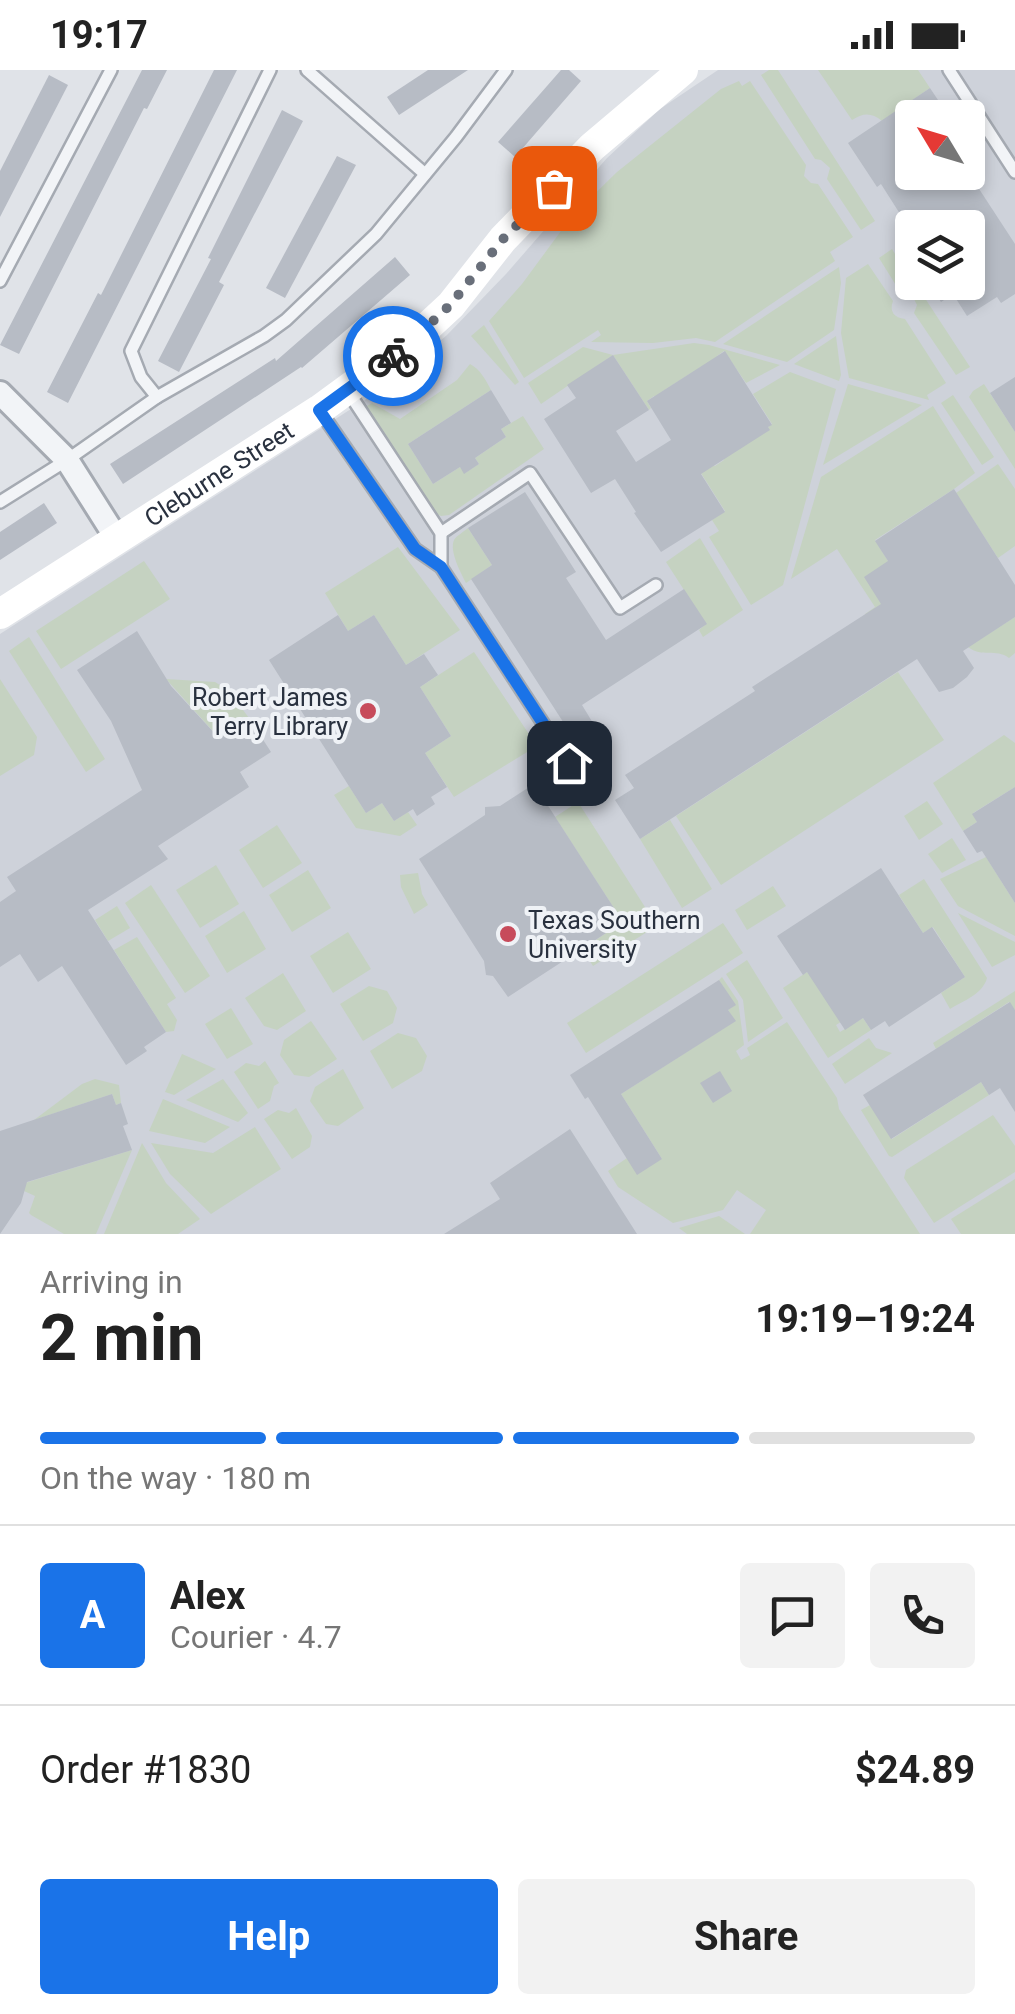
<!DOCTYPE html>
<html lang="en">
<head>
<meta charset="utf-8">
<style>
	body { margin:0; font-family:Roboto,sans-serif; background:#f2f2f2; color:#222; height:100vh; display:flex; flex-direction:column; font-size:38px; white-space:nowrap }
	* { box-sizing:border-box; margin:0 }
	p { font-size:32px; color:#767676 }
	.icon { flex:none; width:55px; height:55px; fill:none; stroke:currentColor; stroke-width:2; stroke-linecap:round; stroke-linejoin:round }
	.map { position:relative; height:1164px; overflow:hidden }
	.side { display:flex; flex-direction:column; background:#fff; flex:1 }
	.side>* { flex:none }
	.needle { width:65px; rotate:308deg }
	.fabs { position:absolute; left:895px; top:30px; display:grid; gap:20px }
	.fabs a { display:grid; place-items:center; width:90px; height:90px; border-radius:10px; background:#fff; box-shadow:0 5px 15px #0003; font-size:50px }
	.pin { position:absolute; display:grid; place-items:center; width:85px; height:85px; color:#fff; margin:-42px; border-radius:20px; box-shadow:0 5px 15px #0006 }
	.courier { position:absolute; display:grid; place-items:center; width:100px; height:100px; margin:-50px; border:8px solid #1a73e8; border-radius:50%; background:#fff; color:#222; box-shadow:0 2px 12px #0007 }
	.head em { font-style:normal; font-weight:700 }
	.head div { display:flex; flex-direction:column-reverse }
	.head { display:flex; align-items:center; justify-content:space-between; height:170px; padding:0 40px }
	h1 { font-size:65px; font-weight:700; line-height:75px }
	.bar { display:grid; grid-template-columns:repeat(4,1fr); gap:15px 10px; align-content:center; height:120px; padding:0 40px }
	.bar i { height:12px; border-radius:8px; background:#e0e0e0 }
	.bar .on { background:#1a73e8 }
	.bar p { grid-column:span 4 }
	.line { display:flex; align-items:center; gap:25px; padding:0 40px; border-top:2px solid #e0e0e0 }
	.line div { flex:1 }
	.round { display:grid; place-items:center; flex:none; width:105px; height:105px; border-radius:10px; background:#f2f2f2 }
	.primary-button { display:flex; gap:20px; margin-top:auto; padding:20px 40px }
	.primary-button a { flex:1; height:115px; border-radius:10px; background:#1a73e8; color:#fff; font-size:40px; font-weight:700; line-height:115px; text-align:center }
	.primary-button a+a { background:#f2f2f2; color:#222 }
	.status { display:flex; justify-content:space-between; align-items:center; height:70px; padding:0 50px; background:#fff; direction:ltr }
	.status svg { height:28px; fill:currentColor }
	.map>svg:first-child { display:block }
</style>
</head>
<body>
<div class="status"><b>19:17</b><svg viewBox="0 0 49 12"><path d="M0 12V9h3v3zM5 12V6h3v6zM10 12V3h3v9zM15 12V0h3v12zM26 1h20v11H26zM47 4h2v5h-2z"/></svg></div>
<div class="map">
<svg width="1015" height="1164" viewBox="0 0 1015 1164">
	<rect width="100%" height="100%" fill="#e0e3e8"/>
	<path fill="#ced2da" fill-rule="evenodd" d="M718,0H1015V1164H0V564L365,330L412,295L447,265L506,204L607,88L660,39ZM912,48H968V102H912ZM912,158H968V212H912Z"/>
	<g fill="#c5d2c1">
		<polygon points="769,0 778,0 875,151 861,160 827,109 830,98 821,90 815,89 761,5"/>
		<path d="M818,0H918L930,18L882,51C871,42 863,43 852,50Z"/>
		<polygon points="739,11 742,16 750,11 806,95 804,106 811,113 818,114 853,167 830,182 835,191 715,272 696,268 653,273 591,272 601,265 598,260 524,308 489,251 522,214 572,146 617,102 721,19"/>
		<polygon points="892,179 912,212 915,213 970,297 956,305 914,243 917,235 914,229 902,225 879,188"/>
		<path d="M868,194L893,231C889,241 894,248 905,249L946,313L927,325L929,330L849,308L841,263L846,208Z"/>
		<polygon points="839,197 841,213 834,260 787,292 723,274"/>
		<polygon points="484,255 519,312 515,315 471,266"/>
		<polygon points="836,266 841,305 839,311 794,294"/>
		<polygon points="694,273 709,275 780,295 746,313 724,281 717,286 718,289 699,298 693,305 691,303 663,321 656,329 654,326 647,331 651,338 649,340 613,285 541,334 528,313 583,277 613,285"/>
		<path d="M470,294C480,299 486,310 491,320L408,374L433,414L460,397L465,403L479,394L475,388L506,367L501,359L523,346L544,379L449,445L441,446L434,443L365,337L372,333L400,349L457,310Z"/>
		<polygon points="790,302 836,319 783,515 751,535 709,467 719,461 712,450 725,441 692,389 715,396 724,390 723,388 769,360 768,357 772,354 753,324"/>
		<polygon points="848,314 922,335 823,395"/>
		<polygon points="984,314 1015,362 1015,399 969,327 973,321"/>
		<polygon points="953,325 994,387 982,395 941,333"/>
		<polygon points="933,336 975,403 954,419 875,470 888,491 884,538 868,549 865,544 875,537 837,479 791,509 821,407"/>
		<polygon points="998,394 1015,419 1015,476 998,488 956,423"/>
		<path d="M468,458L492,495L466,513C461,503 449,481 454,470C456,466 465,461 468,458Z"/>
		<polygon points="700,468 743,540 703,567 699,560 706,554 666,492"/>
		<polygon points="398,477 460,560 406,595 374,545 348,561 325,523"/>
		<polygon points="144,491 170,529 61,599 36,561"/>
		<path d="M1015,547V583L1009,588C996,578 982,588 968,577Z"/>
		<polygon points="29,567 105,689 86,702 9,581"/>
		<polygon points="474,582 537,676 454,727 425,683 451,666 420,617"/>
		<polygon points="898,602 944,670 721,815 676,746"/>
		<polygon points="0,609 37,667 34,685 0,706"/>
		<polygon points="166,609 215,612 228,620 249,648 219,668"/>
		<polygon points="1004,665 1015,673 1015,717 973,743 977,752 963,761 933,713"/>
		<polygon points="349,716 366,743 382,733 394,751 408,742 417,755 400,766 356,758 334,725"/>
		<polygon points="927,731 943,754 919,770 904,746"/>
		<polygon points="578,732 652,848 652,855 647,862 593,896 582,879 623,852 555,747"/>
		<polygon points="670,750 712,819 682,838 640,769"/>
		<polygon points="277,755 302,793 263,818 239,780"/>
		<polygon points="952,768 966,790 942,803 928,784"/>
		<polygon points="986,787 1015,833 1015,866 958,836 940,809"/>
		<polygon points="216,795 239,834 200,858 176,820"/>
		<polygon points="308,800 331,838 292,862 269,825"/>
		<polygon points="418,803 422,824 428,835 414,844 401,817 400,805"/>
		<path d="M924,809L987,908C983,924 963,931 950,939L941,923L965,907L933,857L923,863L899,825Z"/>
		<polygon points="151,815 210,906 185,923 125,833"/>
		<polygon points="773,816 786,836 747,860 735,840"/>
		<polygon points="117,836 130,858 108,871 95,850"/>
		<polygon points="244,841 266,879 227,903 205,866"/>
		<polygon points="958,843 1015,872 1015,885 992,897"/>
		<polygon points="723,853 743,883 586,983 567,953"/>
		<polygon points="348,862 371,899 333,923 310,886"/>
		<polygon points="137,867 176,928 167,934 177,950 174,961 166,962 114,880"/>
		<polygon points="747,890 783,948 748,972 743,930 726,904"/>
		<polygon points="807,902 850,946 836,955 840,962 863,948 871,960 828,988 783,918"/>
		<polygon points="283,903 306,941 277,960 264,956 245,928"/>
		<polygon points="722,907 738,931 744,975 736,981 741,990 750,985 747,978 787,952 837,1028 839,1039 920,1164 750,1164 766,1140 737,1120 723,1140 673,1153 618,1117 608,1101 627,1088 662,1089 621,1024 735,951 728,940 735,935 719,910"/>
		<polygon points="369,916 387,921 397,938 393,953 363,971 340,934"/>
		<polygon points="1015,921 1015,940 1009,932 936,979 933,973"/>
		<polygon points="231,938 253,974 227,989 205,954"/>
		<polygon points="311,951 337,989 309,1007 294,1005 280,985 284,970"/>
		<polygon points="398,963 416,968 427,986 422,1001 392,1019 370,981"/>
		<polygon points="869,968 876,978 892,983 845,1014 832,994"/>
		<polygon points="182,984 216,999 174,1025 165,1022"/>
		<polygon points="265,991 279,1013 274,1016 270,1031 258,1039 234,1002 246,993 259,996"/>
		<polygon points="343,999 364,1038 338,1056 326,1054 310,1031 315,1017"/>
		<polygon points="95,1009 119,1015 121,1033 116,1035 112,1024 34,1050 82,1014"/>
		<polygon points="223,1009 248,1043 238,1052 186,1030"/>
		<polygon points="981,1012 989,1025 892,1087 889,1086 861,1040 870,1035 892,1069"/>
		<polygon points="163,1029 230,1057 205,1073 149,1061"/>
		<polygon points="296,1038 312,1066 310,1077 292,1089 264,1049 278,1040 289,1043"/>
		<polygon points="993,1045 1015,1076 1015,1102 934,1153 904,1108 906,1100"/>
		<polygon points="255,1057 281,1099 211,1144 170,1104 151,1073 213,1083"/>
		<polygon points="142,1073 166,1113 200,1149 178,1164 104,1164"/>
		<polygon points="132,1080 96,1164 64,1164 31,1145 29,1143 35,1126 24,1121 25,1113"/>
		<polygon points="1015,1109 1015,1164 961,1164 951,1149"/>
		<polygon points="719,1146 745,1164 687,1164 679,1158"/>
	</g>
	<g fill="#b7bcc5">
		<polygon points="142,0 167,0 147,39 144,38 19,284 0,275"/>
		<polygon points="214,0 237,0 68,333 47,322 98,223 101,225"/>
		<polygon points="428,0 468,0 399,45 387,27"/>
		<polygon points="561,0 569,0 581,11 515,87 498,72"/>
		<polygon points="49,5 68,15 0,147 0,101"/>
		<polygon points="930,18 950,48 912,48 912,102 968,102 1015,174 1015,224 1001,233 997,227 967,246 953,224 941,232 928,212 968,212 968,158 909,158 881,114 877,117 848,73"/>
		<polygon points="282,40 303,51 219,212 224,215 179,302 158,291 211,189 208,188"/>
		<polygon points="337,86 356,95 285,228 266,218"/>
		<polygon points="395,187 410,205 302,298 301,297 123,414 110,394 275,288 276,291"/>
		<polygon points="725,281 772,355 768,357 770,360 701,404 725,442 661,482 634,443 636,442 615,409 591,423 544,349 576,328 567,315 613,285 649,340 616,361 636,392 671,370 647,331"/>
		<polygon points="1015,307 1015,362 990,323"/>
		<polygon points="491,320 511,353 501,359 506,367 475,388 479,394 464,404 460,397 433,414 408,374"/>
		<polygon points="954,419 1015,515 1015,547 963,581 974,598 967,607 953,618 939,622 917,589 640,769 615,730 634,718 625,705 755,621 752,617 881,534 864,507 888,491 875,471"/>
		<polygon points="525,422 576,502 566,508 606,570 684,519 707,554 582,635 596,658 576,672 471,509 492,495 468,458"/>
		<polygon points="44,433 57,453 0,490 0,462"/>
		<polygon points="338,545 348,561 374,545 406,595 424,584 438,605 420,617 451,666 425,683 447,717 431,727 435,734 417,746 413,739 394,751 382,733 366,743 269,590"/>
		<polygon points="137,561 171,616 219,668 249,648 271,682 240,702 249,717 158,776 168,789 88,840 166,962 144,977 147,981 126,995 62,896 38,912 20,884 0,897 0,832 16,821 7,807 142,720 111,651 77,600"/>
		<polygon points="534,714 623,852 508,927 493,906 486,905 484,891 419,789 485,745 485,737 500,736"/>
		<polygon points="1015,717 1015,833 982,781 977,783 963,761 977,752 972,744"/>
		<polygon points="881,798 923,863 932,857 965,907 889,957 885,951 871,960 863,948 845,960 807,902 803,905 777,866"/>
		<polygon points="719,910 736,935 728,940 736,951 621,1024 662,1089 637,1105 588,1027 585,1029 570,1005"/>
		<polygon points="1010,932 1015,940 1015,1042 1000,1018 989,1025 981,1012 891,1069 863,1025"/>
		<polygon points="720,1001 732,1021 713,1033 700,1013"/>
		<polygon points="112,1024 116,1035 121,1033 128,1054 123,1056 132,1080 27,1112 21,1133 0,1164 0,1061"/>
		<polygon points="570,1059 637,1164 444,1164 500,1129 490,1113"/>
	</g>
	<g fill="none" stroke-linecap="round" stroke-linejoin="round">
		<g stroke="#a5aab2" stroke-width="16">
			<g id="lane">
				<polyline points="270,0 131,281 141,307 157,327 264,266 286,250 376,164 456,67 506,0"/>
				<polyline points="307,0 425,104"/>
				<polyline points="949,0 1015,102"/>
				<polyline points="0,211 111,0"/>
				<polyline points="347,320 441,463 441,497"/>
				<polyline points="320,341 415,479 441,497 569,693 585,685"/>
				<polyline points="0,432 67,390 157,327"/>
				<polyline points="441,463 530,403 620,538 656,515"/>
			</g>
		</g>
		<g stroke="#a5aab2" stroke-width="28">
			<polyline id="street" points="0,323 67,390 117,469"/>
		</g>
		<use href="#lane" stroke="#f2f4f7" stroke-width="11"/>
		<use href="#street" stroke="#f2f4f7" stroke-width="22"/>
		<path stroke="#fff" stroke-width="30" id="s1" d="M0,544L319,340L409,274L451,235L503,169L592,77L683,0"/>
	</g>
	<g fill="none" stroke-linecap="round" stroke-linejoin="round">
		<polyline stroke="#696f7a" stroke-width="10" stroke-dasharray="0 18" points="393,286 409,274 451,234 503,169 554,118"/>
		<polyline stroke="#1a73e8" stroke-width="12" points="393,286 319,340 415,479 441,497 569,693"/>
	</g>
	<g fill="#c74b5b" stroke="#eff2f6" stroke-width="4">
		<circle cx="368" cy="641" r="10"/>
		<circle cx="508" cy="864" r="10"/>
	</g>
	<g text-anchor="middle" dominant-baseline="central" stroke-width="8" stroke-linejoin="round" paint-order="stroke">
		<g font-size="25" fill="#29313f" stroke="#eff2f6">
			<text stroke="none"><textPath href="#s1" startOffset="260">Cleburne Street</textPath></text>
		</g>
		<g font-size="25" fill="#29313f" stroke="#eff2f6" text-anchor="end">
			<text x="348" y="627">Robert James<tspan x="348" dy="29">Terry Library</tspan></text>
			<text x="528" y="850" text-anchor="start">Texas Southern<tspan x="528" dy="29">University</tspan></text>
		</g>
	</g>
</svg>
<div class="fabs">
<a><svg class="needle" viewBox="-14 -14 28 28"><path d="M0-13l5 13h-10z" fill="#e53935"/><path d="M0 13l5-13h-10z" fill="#767676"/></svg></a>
<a><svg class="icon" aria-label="layers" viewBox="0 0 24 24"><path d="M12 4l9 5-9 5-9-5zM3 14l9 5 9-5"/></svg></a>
</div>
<div class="pin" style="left:554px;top:118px;background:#ea580c"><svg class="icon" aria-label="bag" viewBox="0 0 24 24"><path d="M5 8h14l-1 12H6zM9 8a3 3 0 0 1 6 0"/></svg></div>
<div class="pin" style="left:569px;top:693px;background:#1f2937"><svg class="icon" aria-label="home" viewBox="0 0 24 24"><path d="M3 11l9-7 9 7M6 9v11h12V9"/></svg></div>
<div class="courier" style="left:393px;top:286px"><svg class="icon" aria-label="bike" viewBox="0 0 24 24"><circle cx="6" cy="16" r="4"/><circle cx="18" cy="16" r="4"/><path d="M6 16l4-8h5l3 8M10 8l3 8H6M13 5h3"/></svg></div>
</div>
<section class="side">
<div class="head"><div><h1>2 min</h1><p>Arriving in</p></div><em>19:19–19:24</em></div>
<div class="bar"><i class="on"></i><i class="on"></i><i class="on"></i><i></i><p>On the way · 180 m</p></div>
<div class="line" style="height:180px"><b class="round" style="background:#1a73e8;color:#fff">A</b><div><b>Alex</b><p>Courier · 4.7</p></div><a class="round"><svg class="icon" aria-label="chat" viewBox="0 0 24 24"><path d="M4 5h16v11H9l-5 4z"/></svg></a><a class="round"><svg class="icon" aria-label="phone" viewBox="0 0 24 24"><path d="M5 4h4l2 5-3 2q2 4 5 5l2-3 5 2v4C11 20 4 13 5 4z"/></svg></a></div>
<div class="line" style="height:130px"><div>Order #1830</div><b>$24.89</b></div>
<div class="primary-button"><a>Help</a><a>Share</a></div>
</section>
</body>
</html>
